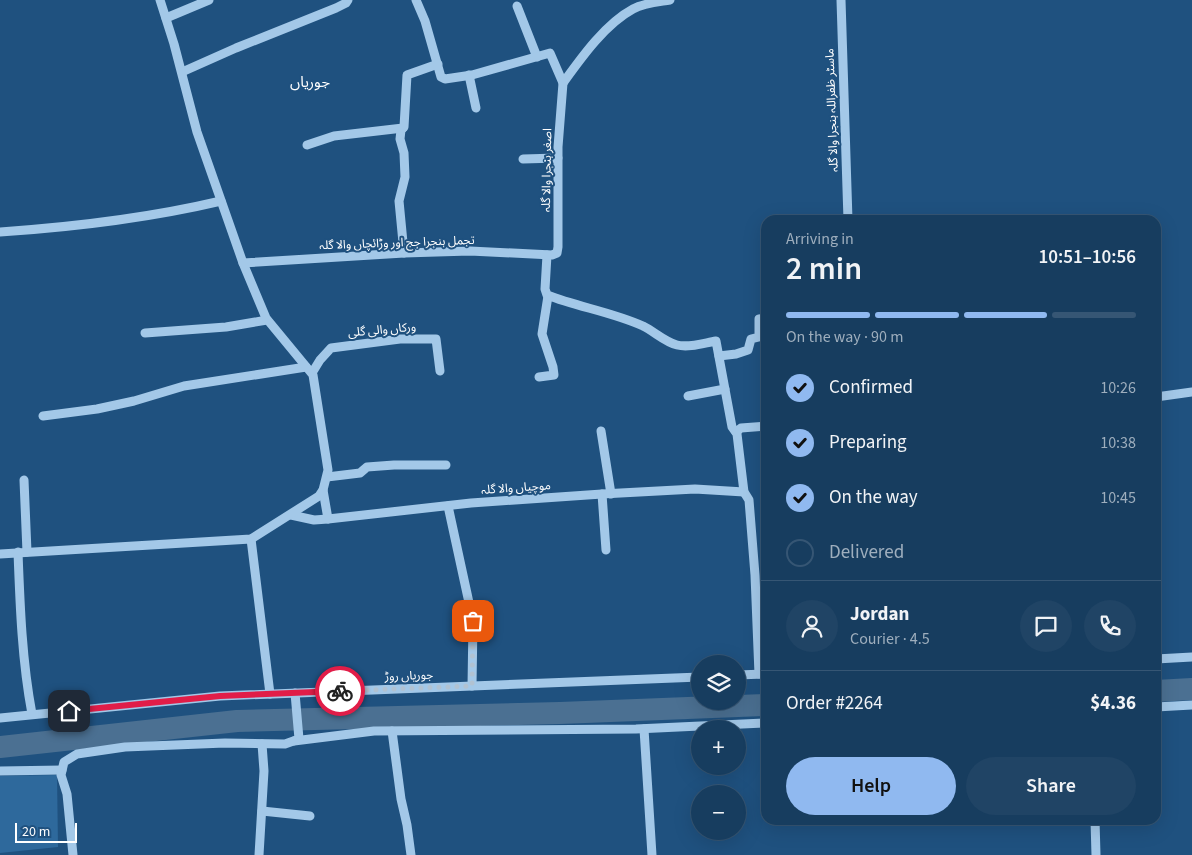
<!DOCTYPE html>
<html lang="en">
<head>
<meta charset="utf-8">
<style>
	body { margin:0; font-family:"Source Sans 3","Noto Sans Arabic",sans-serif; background:#204465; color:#f1f3f6; height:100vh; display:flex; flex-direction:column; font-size:19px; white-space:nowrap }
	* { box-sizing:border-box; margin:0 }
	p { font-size:16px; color:#9eaebd }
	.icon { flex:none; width:28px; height:28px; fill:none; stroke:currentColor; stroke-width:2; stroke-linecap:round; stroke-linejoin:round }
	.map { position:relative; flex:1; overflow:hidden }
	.panel { position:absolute; left:761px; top:215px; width:400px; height:610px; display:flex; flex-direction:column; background:#173d5f; border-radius:15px; box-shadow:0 5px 20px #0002,0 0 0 1px #365674 }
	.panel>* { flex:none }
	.tools { position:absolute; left:691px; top:655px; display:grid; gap:10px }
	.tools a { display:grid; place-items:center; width:55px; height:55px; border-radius:50%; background:#173d5f; box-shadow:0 5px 20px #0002,0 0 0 1px #365674; font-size:25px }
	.scale { position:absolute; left:15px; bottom:12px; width:62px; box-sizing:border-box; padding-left:5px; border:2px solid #fff; border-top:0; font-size:14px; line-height:18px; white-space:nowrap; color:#fff; -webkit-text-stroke:4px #1f517f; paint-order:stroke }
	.pin { position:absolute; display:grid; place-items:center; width:42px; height:42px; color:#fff; margin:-21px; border-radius:10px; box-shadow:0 2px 8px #0006 }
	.courier { position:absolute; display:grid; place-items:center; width:50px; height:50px; margin:-25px; border:4px solid #e11d48; border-radius:50%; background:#fff; color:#222; box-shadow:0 1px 6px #0007 }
	.summary em { font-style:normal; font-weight:600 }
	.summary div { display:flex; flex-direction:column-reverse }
	.summary { display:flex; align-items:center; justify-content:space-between; height:85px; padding:0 25px }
	h1 { font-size:32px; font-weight:600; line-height:38px }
	.bar { display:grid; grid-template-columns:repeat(4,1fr); gap:8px 5px; align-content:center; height:60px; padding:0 25px }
	.bar i { height:6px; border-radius:4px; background:#365674 }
	.bar .active { background:#90b9f0 }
	.bar p { grid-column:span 4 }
	.line { display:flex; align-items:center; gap:12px; padding:0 25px; border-top:1px solid #365674 }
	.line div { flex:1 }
	.round { display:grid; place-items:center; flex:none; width:52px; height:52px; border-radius:26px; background:#204465 }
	ol { padding:0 25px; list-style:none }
	li { display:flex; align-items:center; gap:15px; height:55px }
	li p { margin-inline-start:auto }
	li .icon { padding:5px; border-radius:50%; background:#90b9f0; color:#111; stroke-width:4 }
	li:last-child { color:#9eaebd }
	li i { width:28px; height:28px; border:2px solid #365674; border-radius:50% }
	.primary-button { display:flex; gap:10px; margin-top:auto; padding:10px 25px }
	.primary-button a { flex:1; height:58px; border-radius:30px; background:#90b9f0; color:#111; font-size:20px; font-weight:600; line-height:58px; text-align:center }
	.primary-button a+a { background:#204465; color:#f1f3f6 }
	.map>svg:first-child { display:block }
</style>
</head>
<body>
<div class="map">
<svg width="1192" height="855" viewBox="0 0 1192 855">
	<rect width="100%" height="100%" fill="#1f517f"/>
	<polygon fill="#2e699c" points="57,775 58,847 0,853 0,776"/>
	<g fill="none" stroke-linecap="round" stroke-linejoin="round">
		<g stroke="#4b7092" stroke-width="22">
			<polyline points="1156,691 1192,689"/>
			<polyline points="0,747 237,721 560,713 766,705"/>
		</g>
		<g stroke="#a3c8e8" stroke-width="9">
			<polyline points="841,0 848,220"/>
			<polyline points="517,6 537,57"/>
			<polyline points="166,18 209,0"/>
			<polyline points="182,72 236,48 336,8 346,3 348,0"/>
			<polyline points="469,75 476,108"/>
			<path d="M563,83C581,58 605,24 633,9C644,3 658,2 670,0"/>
			<polyline points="307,145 334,136 403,128"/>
			<polyline points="523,159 558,158"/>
			<path d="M0,232C74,227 149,218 221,201"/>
			<polyline points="404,253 399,201 405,177 404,153 400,139 401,130 404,127 407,75 438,64"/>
			<path d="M547,255L545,289L547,295C578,307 612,312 643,326C655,332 665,342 677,345C689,348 704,343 716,341L732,427L737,434L744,492L749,500L755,575L759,674"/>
			<polyline points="243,263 404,253 470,251 552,255 557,253 558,247 558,147 563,83 550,53 472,75 445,79 441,77 425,21 416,0"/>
			<polyline points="145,333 226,327 267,320"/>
			<polyline points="719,356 736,354 748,350 751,339 759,337 759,319 766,318"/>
			<polyline points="312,373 320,360 331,348 400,339 436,339 440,371"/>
			<polyline points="539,377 554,375 553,367 542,334 548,296"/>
			<polyline points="688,396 725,389"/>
			<polyline points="1156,397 1192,392"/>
			<polyline points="43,416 97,409 134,401 184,386 306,367"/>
			<polyline points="601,431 611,494"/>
			<polyline points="736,432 741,428 766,426"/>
			<polyline points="327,477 360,473 367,467 394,465 446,465"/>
			<polyline points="24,480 27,552"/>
			<polyline points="323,490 328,519"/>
			<polyline points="602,494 606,550"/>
			<polyline points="448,506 473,621 472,686"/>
			<polyline points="291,515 314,520 328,519 471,503 602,494 695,489 744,492"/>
			<polyline points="251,539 270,694"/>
			<path d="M18,552C20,606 22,661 32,714"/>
			<polyline points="0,554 251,539 319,496 323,490 328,470 313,375 266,318 243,263 197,132 174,44 160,0"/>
			<polyline points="1156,659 1192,657"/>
			<polyline points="738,675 766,674"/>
			<polyline points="1156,707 1192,705"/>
			<polyline points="0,718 220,696 700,677"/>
			<polyline points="644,729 652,855"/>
			<polyline points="392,731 401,799 407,825 411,855"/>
			<polyline points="294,741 374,731 636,729 766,723"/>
			<polyline points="0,771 62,770"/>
			<polyline points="262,811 310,816"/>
			<polyline points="1095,820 1096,855"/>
			<polyline points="73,855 67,794 61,775 64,762 77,754 125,747 225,743 285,744 299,739 295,693"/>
			<polyline points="259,855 264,771 262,744"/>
		</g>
	</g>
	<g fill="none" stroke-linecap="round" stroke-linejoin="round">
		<polyline stroke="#b1c2d2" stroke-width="5" stroke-dasharray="0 9" points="340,691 472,686 473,621"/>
		<polyline stroke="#e11d48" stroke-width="6" points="69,711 220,696 340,691"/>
	</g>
	<g text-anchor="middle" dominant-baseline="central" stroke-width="4" stroke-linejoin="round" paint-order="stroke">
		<g font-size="12" fill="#fff" stroke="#1f517f">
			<text transform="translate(832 110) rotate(-92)">ماسٹر ظفراللہ ہنجرا والا گلہ</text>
			<text transform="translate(547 170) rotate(-89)">اصغر ہنجرا والا گلہ</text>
			<text transform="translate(397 243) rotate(-2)">تجمل ہنجرا جج اور وڑائچاں والا گلہ</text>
			<text transform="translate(382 330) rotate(-5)">ورکاں والی گلی</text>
			<text transform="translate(516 488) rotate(-4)">موچیاں والا گلہ</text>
			<text transform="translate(409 676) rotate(-2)">جوریاں روڑ</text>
		</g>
		<g font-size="15" fill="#fff" stroke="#1f517f">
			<text x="310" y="82">جوریاں</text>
		</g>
	</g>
</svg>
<div class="tools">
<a><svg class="icon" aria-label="layers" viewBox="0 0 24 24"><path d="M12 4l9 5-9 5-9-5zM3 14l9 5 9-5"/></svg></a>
<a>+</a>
<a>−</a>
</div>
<div class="scale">20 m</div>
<div class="pin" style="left:473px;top:621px;background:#ea580c"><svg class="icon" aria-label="bag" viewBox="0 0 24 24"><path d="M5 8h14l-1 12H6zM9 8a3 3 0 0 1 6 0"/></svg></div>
<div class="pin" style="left:69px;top:711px;background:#1f2937"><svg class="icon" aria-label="home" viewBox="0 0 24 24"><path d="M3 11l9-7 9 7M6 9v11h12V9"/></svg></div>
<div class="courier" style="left:340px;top:691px"><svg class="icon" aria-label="bike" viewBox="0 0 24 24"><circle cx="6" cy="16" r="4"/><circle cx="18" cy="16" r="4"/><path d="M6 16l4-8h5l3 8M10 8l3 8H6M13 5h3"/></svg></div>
<section class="panel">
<div class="summary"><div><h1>2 min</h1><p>Arriving in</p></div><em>10:51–10:56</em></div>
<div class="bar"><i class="active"></i><i class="active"></i><i class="active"></i><i></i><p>On the way · 90 m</p></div>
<ol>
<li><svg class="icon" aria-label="check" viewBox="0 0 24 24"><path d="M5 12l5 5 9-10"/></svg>Confirmed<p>10:26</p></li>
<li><svg class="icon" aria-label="check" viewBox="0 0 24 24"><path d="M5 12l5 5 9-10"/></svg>Preparing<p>10:38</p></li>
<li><svg class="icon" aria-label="check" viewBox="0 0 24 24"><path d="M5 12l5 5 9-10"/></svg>On the way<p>10:45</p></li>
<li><i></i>Delivered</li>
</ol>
<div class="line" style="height:90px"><a class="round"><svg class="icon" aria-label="person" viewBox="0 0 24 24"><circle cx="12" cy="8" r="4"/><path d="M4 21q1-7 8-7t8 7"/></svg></a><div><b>Jordan</b><p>Courier · 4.5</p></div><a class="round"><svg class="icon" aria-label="chat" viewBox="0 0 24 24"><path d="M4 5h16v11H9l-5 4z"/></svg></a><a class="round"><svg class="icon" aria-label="phone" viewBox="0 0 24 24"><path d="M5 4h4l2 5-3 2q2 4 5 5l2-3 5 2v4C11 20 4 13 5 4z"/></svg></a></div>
<div class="line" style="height:65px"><div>Order #2264</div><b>$4.36</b></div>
<div class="primary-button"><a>Help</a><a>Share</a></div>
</section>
</div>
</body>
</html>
